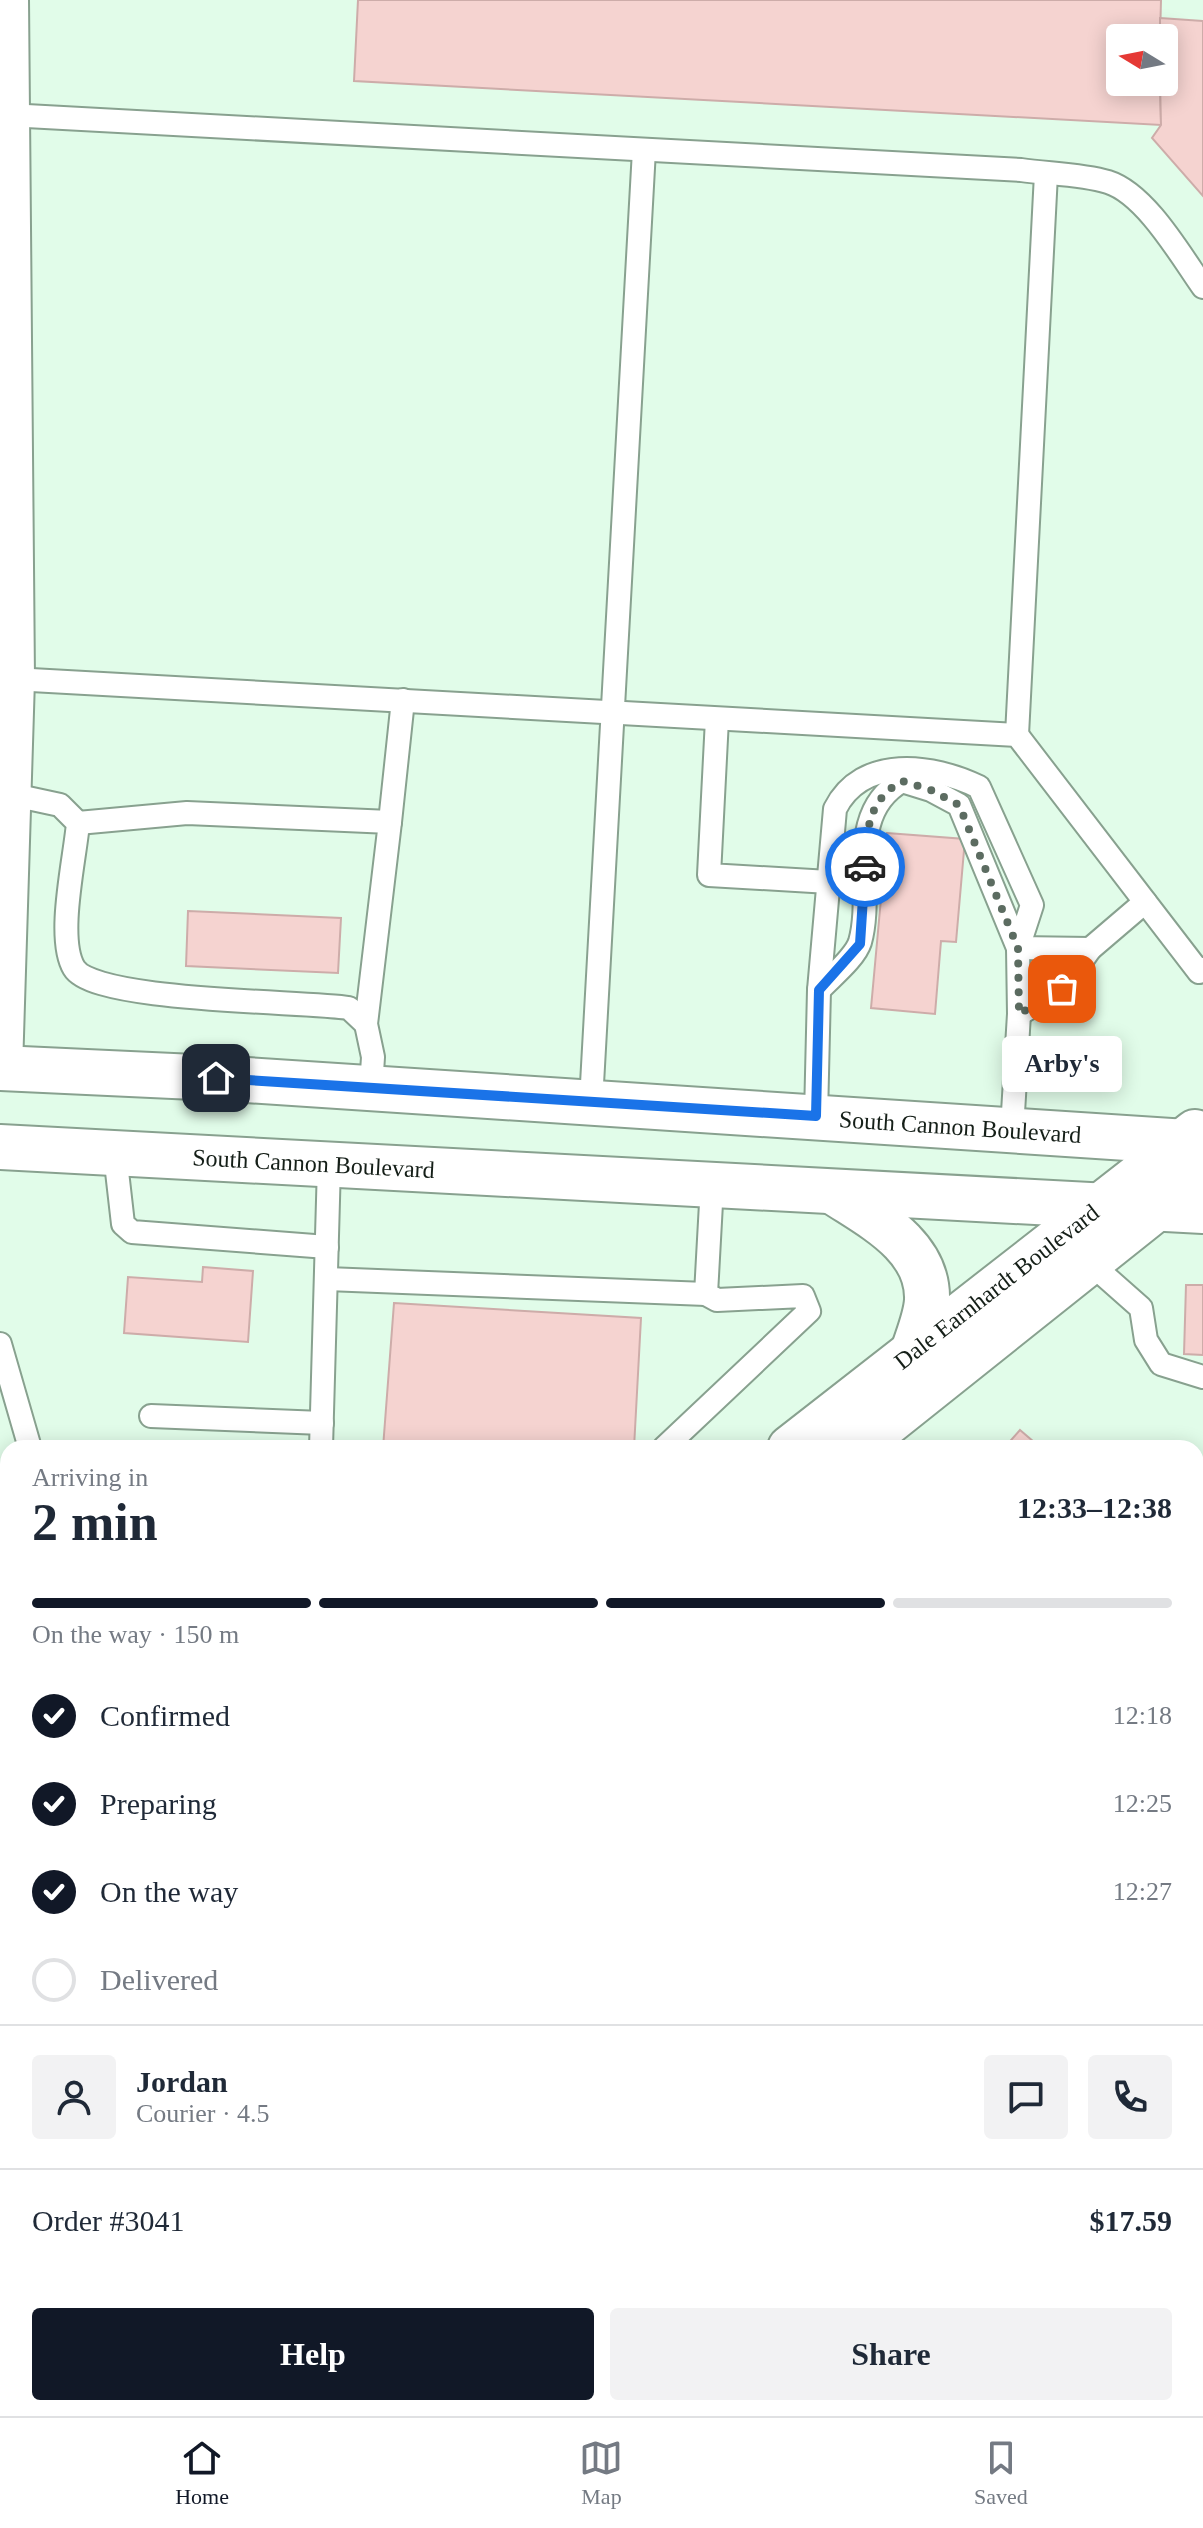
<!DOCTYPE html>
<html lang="en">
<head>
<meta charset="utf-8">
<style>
	body { margin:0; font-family:Georgia,serif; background:#f2f2f3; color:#1f2937; height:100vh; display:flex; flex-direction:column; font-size:30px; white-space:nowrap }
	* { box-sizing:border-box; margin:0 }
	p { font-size:26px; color:#747a83 }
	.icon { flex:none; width:44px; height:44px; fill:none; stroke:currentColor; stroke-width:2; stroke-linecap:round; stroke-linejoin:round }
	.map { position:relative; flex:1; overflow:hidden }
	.panel { position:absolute; left:0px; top:1440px; width:1204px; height:976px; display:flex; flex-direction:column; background:#fff; border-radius:24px 24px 0 0; box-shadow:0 4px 20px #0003 }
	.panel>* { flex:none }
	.needle { width:52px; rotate:280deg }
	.fabs { position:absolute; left:1106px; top:24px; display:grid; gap:16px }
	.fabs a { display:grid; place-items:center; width:72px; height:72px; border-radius:8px; background:#fff; box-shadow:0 4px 20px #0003; font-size:40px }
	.pin { position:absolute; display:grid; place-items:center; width:68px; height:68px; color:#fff; margin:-34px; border-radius:16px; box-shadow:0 4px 12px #0006 }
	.courier { position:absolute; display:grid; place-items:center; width:80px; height:80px; margin:-40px; border:6px solid #1a73e8; border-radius:50%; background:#fff; color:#222; box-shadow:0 2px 10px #0007 }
	.bubble { position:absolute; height:56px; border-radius:8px; background:#fff; box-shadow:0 4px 20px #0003; font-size:26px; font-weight:800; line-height:56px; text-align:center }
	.summary em { font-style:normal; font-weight:800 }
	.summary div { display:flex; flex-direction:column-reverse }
	.summary { display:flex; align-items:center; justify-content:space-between; height:136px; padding:0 32px }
	h1 { font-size:52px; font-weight:800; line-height:60px }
	.bar { display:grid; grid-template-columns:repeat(4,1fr); gap:12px 8px; align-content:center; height:96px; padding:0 32px }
	.bar i { height:10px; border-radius:6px; background:#e0e1e3 }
	.bar .current { background:#111827 }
	.bar p { grid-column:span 4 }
	.line { display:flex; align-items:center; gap:20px; padding:0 32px; border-top:2px solid #e0e1e3 }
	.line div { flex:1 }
	.round { display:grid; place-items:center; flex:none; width:84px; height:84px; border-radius:8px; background:#f2f2f3 }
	ol { padding:0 32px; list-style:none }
	li { display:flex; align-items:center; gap:24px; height:88px }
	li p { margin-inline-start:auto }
	li .icon { padding:8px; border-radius:50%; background:#111827; color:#fff; stroke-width:4 }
	li:last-child { color:#747a83 }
	li i { width:44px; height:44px; border:4px solid #e0e1e3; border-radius:50% }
	.cta { display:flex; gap:16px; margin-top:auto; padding:16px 32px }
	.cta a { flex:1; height:92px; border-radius:8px; background:#111827; color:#fff; font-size:32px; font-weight:800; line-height:92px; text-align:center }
	.cta a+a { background:#f2f2f3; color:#1f2937 }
	.tabs { display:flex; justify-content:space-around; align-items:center; height:112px; border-top:2px solid #e0e1e3; background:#fff; font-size:22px; color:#747a83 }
	.tabs a { display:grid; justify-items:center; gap:4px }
	.tabs .current { color:#111827 }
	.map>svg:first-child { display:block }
</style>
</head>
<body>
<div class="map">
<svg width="1203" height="2416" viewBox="0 0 1203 2416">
	<rect width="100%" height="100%" fill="#e1fce9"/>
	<g fill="#f5d3d0" stroke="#cdaca9" stroke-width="2">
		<polygon points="358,0 1161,0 1160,38 1120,38 1120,82 1160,82 1161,125 354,81"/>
		<polygon points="1160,18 1203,21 1203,196 1152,138 1161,125 1160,82 1164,82 1164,38 1160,38"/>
		<polygon points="887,833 965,839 956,942 941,941 935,1014 871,1008"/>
		<polygon points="188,911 341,918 338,973 186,966"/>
		<polygon points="203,1267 253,1271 248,1342 124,1333 128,1277 202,1282"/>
		<polygon points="1186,1285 1203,1285 1203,1355 1184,1354"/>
		<polygon points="394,1303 641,1318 634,1448 383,1448"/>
		<polygon points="1020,1430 1041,1448 1004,1448"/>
		<polygon points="0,1573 8,1607 8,1683 0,1684"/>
		<polygon points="1196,1631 1203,1644 1203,1712 1196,1716"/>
		<polygon points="8,2156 8,2241 0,2244 0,2159"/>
		<polygon points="716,2408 778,2408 779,2416 717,2416"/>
		<polygon points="1079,2408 1158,2408 1162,2416 1083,2416"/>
	</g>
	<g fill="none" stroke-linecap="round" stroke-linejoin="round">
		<g stroke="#88a18f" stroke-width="26">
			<g id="service">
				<path d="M8,115L1021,170C1049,174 1081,174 1108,182C1146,194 1181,256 1203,287"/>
				<polyline points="13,679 1017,735 1199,972 1203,969"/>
				<polyline points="717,719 709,875 829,882"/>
				<polyline points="1017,735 1046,174"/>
				<path d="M9,794L60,805L78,823C75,859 56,938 74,968C94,1002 303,1001 349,1008L366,1024"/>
				<polyline points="390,822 403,700"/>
				<polyline points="78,823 187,813 390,822 366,1024 373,1057 371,1088"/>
				<polyline points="1090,949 1145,902"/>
				<path d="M819,990C831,977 855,958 860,942C875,889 844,814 902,781L931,790L959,805L1018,948L1090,949L1062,989L1019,1014"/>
				<polyline points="591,1102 644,150"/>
				<path d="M816,1116L819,990L835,809C862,755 932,764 979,787L1032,905L1018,948L1019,1014L1012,1129"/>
				<polyline points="115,1154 123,1224 132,1232 327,1247"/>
				<polyline points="1089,1262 1141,1308 1146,1340 1161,1364 1203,1377"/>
				<polyline points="327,1279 706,1294"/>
				<polyline points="0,1344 30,1448"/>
				<polyline points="151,1416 322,1423"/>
				<polyline points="321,1448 329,1165"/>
				<polyline points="664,1448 809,1311 803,1296 717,1300 706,1294 712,1185"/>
				<polyline points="0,1746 8,1744"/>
			</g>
		</g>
		<g stroke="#88a18f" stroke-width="46">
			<g id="minor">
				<polyline points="1,1068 13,679 7,0"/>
				<polyline points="1196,2136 1203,2147"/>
				<polyline points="581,2408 584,2416"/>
			</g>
		</g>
		<g stroke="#88a18f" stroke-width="48">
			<g id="primary">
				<path id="s1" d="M0,1068L216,1078L1203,1143"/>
				<path id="s2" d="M0,1147L1203,1211"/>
				<path d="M835,1193C873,1218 929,1246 927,1300C926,1318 917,1338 912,1355"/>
				<path id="s3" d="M790,1448L1195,1132"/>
				<polyline points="856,1448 1157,1208 1203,1176"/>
				<polyline points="0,1979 8,1975"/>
				<polyline points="0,2024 8,2020"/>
			</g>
		</g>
		<use href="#service" stroke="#fff" stroke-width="22"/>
		<use href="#minor" stroke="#fff" stroke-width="42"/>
		<use href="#primary" stroke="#fff" stroke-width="44"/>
	</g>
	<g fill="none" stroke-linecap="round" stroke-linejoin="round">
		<path stroke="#5c6c61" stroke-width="8" stroke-dasharray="0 14.4" d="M865,867C867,830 867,801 902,781L931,790L959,805L1018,948L1019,1014L1062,989"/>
		<polyline stroke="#1a73e8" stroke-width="10" points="216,1078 816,1116 819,990 860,944 865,867"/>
	</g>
	<g text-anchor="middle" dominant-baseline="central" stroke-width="7" stroke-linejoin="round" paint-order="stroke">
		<g font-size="24" fill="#151f18" stroke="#e1fce9">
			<text stroke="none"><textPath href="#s1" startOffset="962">South Cannon Boulevard</textPath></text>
			<text stroke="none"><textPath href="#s2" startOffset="314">South Cannon Boulevard</textPath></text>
			<text stroke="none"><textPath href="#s3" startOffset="262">Dale Earnhardt Boulevard</textPath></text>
		</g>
	</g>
</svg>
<div class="fabs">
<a><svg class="needle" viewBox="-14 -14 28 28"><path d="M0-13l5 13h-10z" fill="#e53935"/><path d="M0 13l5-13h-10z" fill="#747a83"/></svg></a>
</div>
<div class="pin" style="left:1062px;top:989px;background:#ea580c"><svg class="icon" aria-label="bag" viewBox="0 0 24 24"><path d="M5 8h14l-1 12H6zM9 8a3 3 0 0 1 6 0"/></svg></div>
<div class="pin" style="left:216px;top:1078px;background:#1f2937"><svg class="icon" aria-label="home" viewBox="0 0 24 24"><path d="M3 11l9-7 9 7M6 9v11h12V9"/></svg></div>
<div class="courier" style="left:865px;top:867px"><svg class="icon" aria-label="car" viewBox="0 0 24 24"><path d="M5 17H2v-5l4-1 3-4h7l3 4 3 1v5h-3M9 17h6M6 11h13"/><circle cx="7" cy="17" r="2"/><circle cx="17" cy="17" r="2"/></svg></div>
<div class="bubble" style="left:1002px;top:1036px;width:120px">Arby's</div>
<section class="panel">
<div class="summary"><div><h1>2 min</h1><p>Arriving in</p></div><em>12:33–12:38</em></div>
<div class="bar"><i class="current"></i><i class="current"></i><i class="current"></i><i></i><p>On the way · 150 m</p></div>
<ol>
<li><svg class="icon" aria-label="check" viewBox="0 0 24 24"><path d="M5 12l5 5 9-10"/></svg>Confirmed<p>12:18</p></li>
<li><svg class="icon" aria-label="check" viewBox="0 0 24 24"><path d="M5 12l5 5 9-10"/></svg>Preparing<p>12:25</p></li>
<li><svg class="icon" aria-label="check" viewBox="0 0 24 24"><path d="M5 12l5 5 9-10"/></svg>On the way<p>12:27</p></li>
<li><i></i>Delivered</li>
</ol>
<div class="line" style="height:144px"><a class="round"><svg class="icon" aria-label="person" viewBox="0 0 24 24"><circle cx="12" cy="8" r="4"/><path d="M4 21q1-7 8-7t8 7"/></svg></a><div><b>Jordan</b><p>Courier · 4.5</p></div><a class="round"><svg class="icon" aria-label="chat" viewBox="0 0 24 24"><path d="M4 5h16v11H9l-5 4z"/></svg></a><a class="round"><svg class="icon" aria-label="phone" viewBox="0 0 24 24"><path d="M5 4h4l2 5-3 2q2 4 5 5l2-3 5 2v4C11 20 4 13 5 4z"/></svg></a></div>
<div class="line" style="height:104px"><div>Order #3041</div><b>$17.59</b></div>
<div class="cta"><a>Help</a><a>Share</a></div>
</section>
</div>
<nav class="tabs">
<a class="current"><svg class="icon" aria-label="home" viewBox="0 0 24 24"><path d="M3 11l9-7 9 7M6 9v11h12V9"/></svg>Home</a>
<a><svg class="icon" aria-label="map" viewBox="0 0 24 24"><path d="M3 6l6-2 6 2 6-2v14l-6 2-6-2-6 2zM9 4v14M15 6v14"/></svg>Map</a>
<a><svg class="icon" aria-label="saved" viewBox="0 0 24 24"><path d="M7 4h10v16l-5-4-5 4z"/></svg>Saved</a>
</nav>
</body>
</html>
